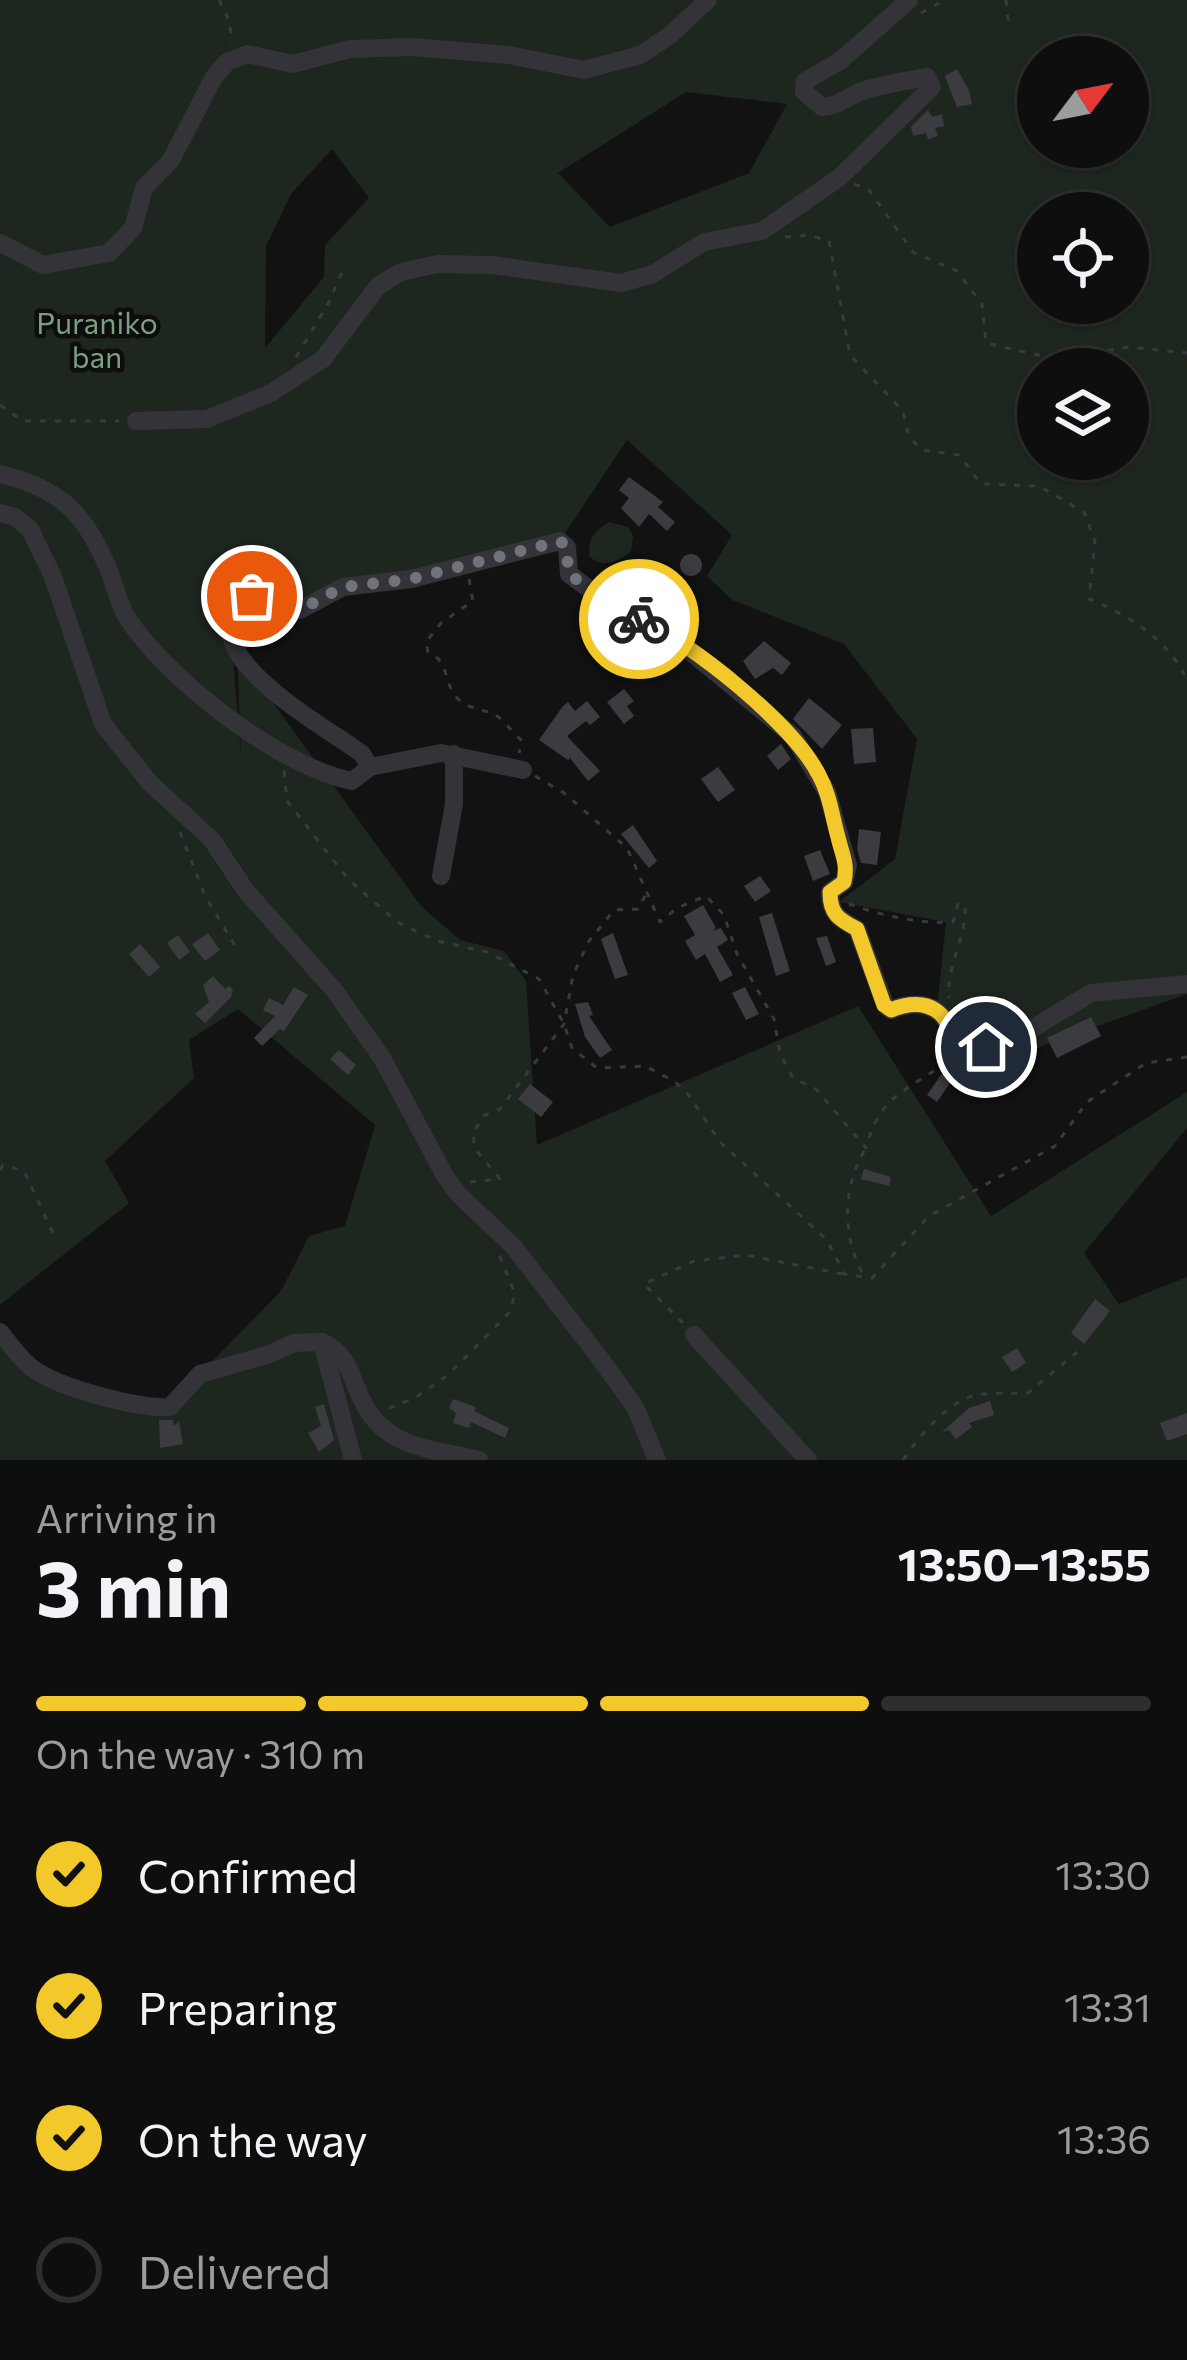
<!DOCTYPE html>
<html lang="en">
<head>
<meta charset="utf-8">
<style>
	body { margin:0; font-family:Commissioner,sans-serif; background:#1c1c1c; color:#f1f3f6; height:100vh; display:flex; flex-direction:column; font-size:45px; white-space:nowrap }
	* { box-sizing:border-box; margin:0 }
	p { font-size:39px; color:#9b9c9e }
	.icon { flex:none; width:66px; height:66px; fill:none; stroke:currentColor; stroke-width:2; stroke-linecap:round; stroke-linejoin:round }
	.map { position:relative; height:1460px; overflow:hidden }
	.panel { display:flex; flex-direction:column; background:#0e0e0e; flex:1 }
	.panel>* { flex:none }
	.needle { width:78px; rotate:58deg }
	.controls { position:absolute; left:1017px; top:36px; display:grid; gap:24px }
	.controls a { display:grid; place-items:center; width:132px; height:132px; border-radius:50%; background:#0e0e0e; box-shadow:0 3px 9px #0004,0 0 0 3px #2e2e2e; font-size:60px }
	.pin { position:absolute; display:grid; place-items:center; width:102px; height:102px; color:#fff; margin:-51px; border:6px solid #fff; border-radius:50%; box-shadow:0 3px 12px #0007 }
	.courier { position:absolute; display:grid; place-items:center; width:120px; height:120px; margin:-60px; border:9px solid #f2c82b; border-radius:50%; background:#fff; color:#222; box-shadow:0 3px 15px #0007 }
	.headline em { font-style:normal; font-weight:700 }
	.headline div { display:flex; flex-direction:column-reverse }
	.headline { display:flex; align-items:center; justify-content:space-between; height:204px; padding:0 36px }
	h1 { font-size:78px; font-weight:700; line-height:90px }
	.bar { display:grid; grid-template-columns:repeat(4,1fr); gap:18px 12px; align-content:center; height:144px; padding:0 36px }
	.bar i { height:15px; border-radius:9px; background:#2e2e2e }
	.bar .selected { background:#f2c82b }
	.bar p { grid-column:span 4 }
	ol { padding:0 36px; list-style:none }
	li { display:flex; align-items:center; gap:36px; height:132px }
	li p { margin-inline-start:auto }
	li .icon { padding:12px; border-radius:50%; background:#f2c82b; color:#111; stroke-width:4 }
	li:last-child { color:#9b9c9e }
	li i { width:66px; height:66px; border:6px solid #2e2e2e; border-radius:50% }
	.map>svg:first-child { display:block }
</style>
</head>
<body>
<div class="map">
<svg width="1187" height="1460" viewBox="0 0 1187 1460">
	<rect width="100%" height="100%" fill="#121213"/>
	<g fill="#1e2620" fill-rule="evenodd">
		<path d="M0,0H1187V994L1042,1046L980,1078L937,1009L946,922L839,902L895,859L917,739L844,644L732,600L707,576L732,535L627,440L560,541L343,587L300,610L252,596L230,619L241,756L237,653L421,906L460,940L504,951L526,981L537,1145L858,1006L991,1216L1187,1092V1128L1084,1253L1119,1304L1187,1277V1460H0V1324L33,1369L155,1408L200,1374L281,1291L309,1236L345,1226L375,1125L238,1009L189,1040L194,1078L105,1161L129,1203L0,1305ZM1038,57H1128V147H1038ZM686,92L787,104L749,173L610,227L558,173ZM332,149L369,198L325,245L324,277L265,348L266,246L291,194ZM1038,213H1128V303H1038ZM1038,369H1128V459H1038Z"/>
		<path d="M609,522L628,527L633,536L631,552C617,562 603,569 589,556C589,537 594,532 609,522Z"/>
	</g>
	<g fill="#3c3c40">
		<polygon points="957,69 969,90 972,104 957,107 945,76"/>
		<polygon points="928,110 932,117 942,114 944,126 935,128 938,136 928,139 926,133 913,136 911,127"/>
		<polygon points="629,477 663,502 658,507 675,522 667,531 649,514 639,527 621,508 629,498 619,490"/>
		<circle cx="691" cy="565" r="11"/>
		<polygon points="764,641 791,663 782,675 773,668 755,679 743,661"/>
		<polygon points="624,689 634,701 627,706 634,716 624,724 607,702"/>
		<polygon points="809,698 842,725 822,749 793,719"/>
		<polygon points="587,701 600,717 590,725 586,721 567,736 600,771 588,781 570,758 568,760 539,740 563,706 568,702 575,711"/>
		<polygon points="873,728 876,762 854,764 851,729"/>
		<polygon points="781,744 791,759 778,770 767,756"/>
		<polygon points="718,767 735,790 718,802 701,779"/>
		<polygon points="633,825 657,861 649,868 621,834"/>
		<polygon points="859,829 881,832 877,865 861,863 857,849"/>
		<polygon points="820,850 830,874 813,881 804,856"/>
		<polygon points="760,876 771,891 755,902 744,886"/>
		<polygon points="703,905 716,928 712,931 721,928 728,940 717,947 733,975 720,982 705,954 696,960 685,941 695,935 684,916"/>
		<polygon points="772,913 790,971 776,976 759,917"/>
		<polygon points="208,933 220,950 205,961 192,944"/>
		<polygon points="613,933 628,975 615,979 601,939"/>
		<polygon points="178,935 190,952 179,960 167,943"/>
		<polygon points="827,936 836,962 826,966 816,938"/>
		<polygon points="140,944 160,967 149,977 129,954"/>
		<polygon points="213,976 225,989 229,986 233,990 231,997 205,1023 195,1014 209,1002 203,985"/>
		<polygon points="294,987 308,995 284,1031 280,1029 262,1046 254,1038 275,1016 263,1010 269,998 283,1005"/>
		<polygon points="745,987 759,1014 746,1020 732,993"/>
		<polygon points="588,1002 593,1015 589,1016 612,1050 600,1058 585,1037 575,1004"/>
		<polygon points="1091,1017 1101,1036 1057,1058 1047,1038"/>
		<polygon points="339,1050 356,1065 348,1075 330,1059"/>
		<polygon points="945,1069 955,1076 937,1102 927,1095"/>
		<polygon points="530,1084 553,1102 541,1117 518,1099"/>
		<polygon points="864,1169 891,1177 889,1186 861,1179"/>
		<polygon points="1095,1299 1110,1311 1084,1344 1071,1333"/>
		<polygon points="1017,1348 1026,1363 1012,1372 1002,1357"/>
		<polygon points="453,1399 476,1407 474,1411 509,1428 505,1438 471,1422 469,1428 453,1423 456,1413 449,1408"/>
		<polygon points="990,1401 994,1415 969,1423 972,1427 956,1439 949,1430 942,1432 969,1408"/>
		<polygon points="324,1404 334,1440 319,1452 308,1433 321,1426 315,1407"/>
		<polygon points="1187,1413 1187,1434 1167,1441 1160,1423"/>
		<polygon points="159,1420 173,1420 174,1426 179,1421 183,1444 160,1448"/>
	</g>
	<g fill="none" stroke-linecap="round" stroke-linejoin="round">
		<g stroke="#393a3f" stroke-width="3" stroke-dasharray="6 9" stroke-linecap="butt">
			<polyline points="219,0 230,22 231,43"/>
			<polyline points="1006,0 1009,28"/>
			<polyline points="921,13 945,0"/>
			<polyline points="854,184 869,190 913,252 957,271 982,304 986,343 1055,359 1129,347 1187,353"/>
			<path d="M785,237L808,235L829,241L850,355L903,411L908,434L921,450L959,455L981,484L1039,486L1084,512L1095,541L1089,599C1128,614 1171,642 1187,681"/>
			<polyline points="296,357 328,304 342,272"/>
			<polyline points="0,405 23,421 119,421"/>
			<path d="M469,579L473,601L441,623L426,642L428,652C450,661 443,684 458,699C468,709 482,709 494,714C504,720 513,733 522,741L519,753"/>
			<polyline points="284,771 287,801 348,879 397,922 437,941 487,952 539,979 564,1024 572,1048 597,1068 645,1066 674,1081 688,1094 720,1142 827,1240 844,1274 872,1278 929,1216 1055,1146 1087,1102 1146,1063 1187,1057"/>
			<path d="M535,776L564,793L627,848L660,922L677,908L706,896L724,915L737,954L774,1019L780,1054L793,1078L816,1089L866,1148C880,1098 898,1095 940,1067"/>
			<polyline points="180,832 205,896 239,952"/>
			<path d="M849,904C880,915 918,924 953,922L958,904L965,905C967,938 946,966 949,998"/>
			<path d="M864,1151C842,1190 842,1239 865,1278"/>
			<polyline points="0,1170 3,1165 24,1171 53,1233"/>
			<polyline points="470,1182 500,1179 475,1149 473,1134 483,1116 500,1109 564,1024 573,975 589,941 614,910 638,909 646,894"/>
			<polyline points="683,1323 644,1284 694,1261 746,1255 842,1274"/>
			<polyline points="389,1408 415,1398 448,1375 509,1313 515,1294 499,1254"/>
			<path d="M903,1460C919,1437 948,1400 977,1395C993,1392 1011,1394 1028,1393L1077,1352"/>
		</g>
		<g stroke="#333338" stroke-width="18">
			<polyline points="0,243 43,265 109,253 133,228 144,188 171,160 214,77 227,62 247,54 293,64 350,49 412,47 509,55 584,70 640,55 669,36 708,0"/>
			<path d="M136,421L207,419L271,393L323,359L378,286L401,272L437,264L492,265L621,283L653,274L704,242L762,231L840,177L932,87L927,77C909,80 885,85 868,89C850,94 841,106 822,107L804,92L805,81L840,61L909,0"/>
			<path d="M0,474C62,489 86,514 110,573C115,587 119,603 126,616C165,678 280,767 352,781L370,767L441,753L523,770"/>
			<polyline points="0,513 15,517 30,529 53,577 103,724 149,782 212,840 246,891 334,990 382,1058 445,1176 459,1195 513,1246 599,1357 635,1407 657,1460"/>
			<path d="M370,767L362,754C326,726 175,647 252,596L279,600L300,610L343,587L411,579L560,541L567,547L569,574L601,598L665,631L793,736L827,792L848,865L844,882L830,892C830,914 839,919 857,929L885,1005L891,1010C927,995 955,1012 951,1052L956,1056L1015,1039L1091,993L1187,984"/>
			<polyline points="441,876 454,804 454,754"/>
			<path d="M0,1332C10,1344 20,1359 32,1368C58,1388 139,1409 170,1407L200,1374L270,1354L294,1343L322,1342"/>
			<polyline points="694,1335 808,1460"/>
			<path d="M353,1460L322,1342C354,1357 350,1384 368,1411C393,1450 439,1450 479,1460"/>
		</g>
	</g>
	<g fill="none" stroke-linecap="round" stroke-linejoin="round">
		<polyline stroke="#70727c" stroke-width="12" stroke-dasharray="0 21.6" points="252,596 279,600 300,610 343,587 411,579 560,541 567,547 568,574 639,619"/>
		<path stroke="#f2c82b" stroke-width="15" d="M639,619C692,643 793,724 819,775C830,795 832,816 838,837C842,855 848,863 844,882L830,892C830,914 838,919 857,929L884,1005L891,1010C927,995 955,1012 951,1052L956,1056L986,1047"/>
	</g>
	<g text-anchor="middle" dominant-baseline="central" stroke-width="9" stroke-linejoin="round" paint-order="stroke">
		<g font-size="30" fill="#7a9f81" stroke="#0d0d0e">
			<text x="97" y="321">Puraniko<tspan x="97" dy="34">ban</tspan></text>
		</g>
	</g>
</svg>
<div class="controls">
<a><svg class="needle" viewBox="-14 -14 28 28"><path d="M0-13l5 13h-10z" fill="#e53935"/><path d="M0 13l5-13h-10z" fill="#9b9c9e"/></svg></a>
<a><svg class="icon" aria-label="locate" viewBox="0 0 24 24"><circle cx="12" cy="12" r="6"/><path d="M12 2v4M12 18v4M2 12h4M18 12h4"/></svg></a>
<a><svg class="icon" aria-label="layers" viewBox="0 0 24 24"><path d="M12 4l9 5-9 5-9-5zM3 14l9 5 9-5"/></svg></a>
</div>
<div class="pin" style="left:252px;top:596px;background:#ea580c"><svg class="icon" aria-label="bag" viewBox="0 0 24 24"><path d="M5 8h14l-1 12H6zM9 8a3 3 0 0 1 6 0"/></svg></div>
<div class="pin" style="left:986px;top:1047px;background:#1f2937"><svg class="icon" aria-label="home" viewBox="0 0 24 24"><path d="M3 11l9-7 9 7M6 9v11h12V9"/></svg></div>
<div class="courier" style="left:639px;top:619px"><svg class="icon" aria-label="bike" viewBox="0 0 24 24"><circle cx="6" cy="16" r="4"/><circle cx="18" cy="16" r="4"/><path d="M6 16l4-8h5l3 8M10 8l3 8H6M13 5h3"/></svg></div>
</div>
<section class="panel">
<div class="headline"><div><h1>3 min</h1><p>Arriving in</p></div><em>13:50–13:55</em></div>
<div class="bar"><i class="selected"></i><i class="selected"></i><i class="selected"></i><i></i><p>On the way · 310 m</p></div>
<ol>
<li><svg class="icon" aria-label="check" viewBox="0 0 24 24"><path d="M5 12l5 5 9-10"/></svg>Confirmed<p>13:30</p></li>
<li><svg class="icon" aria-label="check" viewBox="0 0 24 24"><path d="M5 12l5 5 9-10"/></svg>Preparing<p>13:31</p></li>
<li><svg class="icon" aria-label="check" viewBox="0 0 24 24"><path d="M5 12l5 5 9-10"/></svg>On the way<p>13:36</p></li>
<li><i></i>Delivered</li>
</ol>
</section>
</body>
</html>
